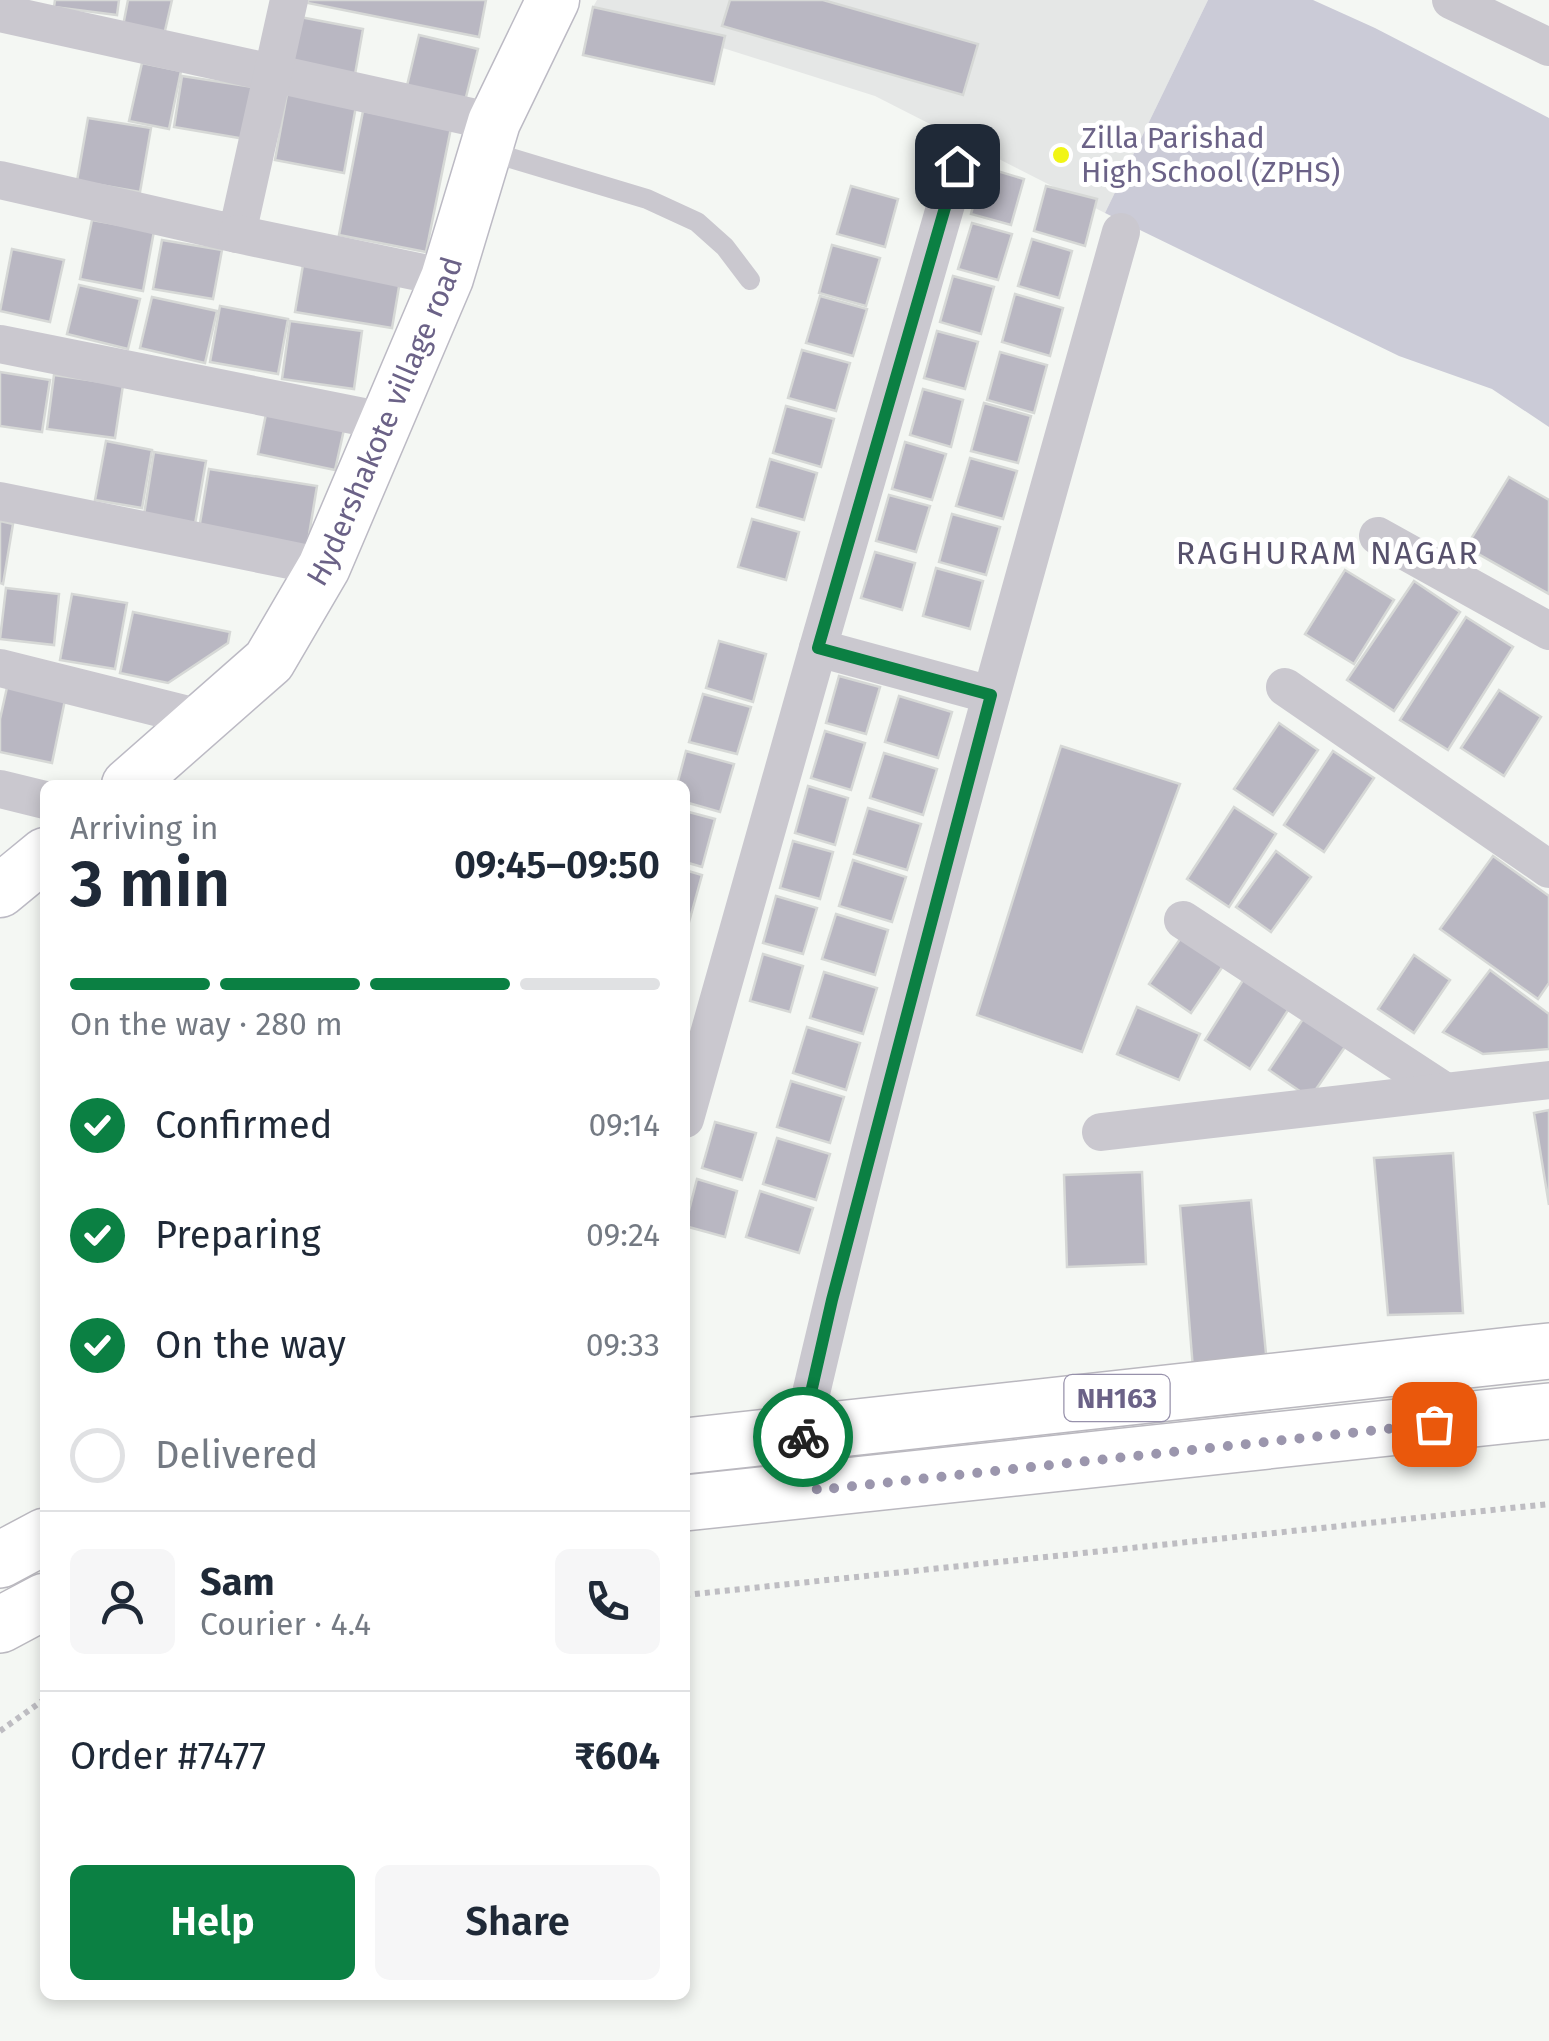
<!DOCTYPE html>
<html lang="en">
<head>
<meta charset="utf-8">
<style>
	body { margin:0; font-family:"Fira Sans",sans-serif; background:#f6f6f7; color:#1f2937; height:100vh; display:flex; flex-direction:column; font-size:38px; white-space:nowrap }
	* { box-sizing:border-box; margin:0 }
	p { font-size:32px; color:#747a83 }
	.icon { flex:none; width:55px; height:55px; fill:none; stroke:currentColor; stroke-width:2; stroke-linecap:round; stroke-linejoin:round }
	.map { position:relative; flex:1; overflow:hidden }
	.details { position:absolute; left:40px; top:780px; width:650px; height:1220px; display:flex; flex-direction:column; background:#fff; border-radius:15px; box-shadow:0 5px 15px #0003 }
	.details>* { flex:none }
	.pin { position:absolute; display:grid; place-items:center; width:85px; height:85px; color:#fff; margin:-42px; border-radius:20px; box-shadow:0 5px 15px #0006 }
	.courier { position:absolute; display:grid; place-items:center; width:100px; height:100px; margin:-50px; border:8px solid #0b8043; border-radius:50%; background:#fff; color:#222; box-shadow:0 2px 12px #0007 }
	.headline em { font-style:normal; font-weight:600 }
	.headline div { display:flex; flex-direction:column-reverse }
	.headline { display:flex; align-items:center; justify-content:space-between; height:170px; padding:0 30px }
	h1 { font-size:65px; font-weight:600; line-height:75px }
	.bar { display:grid; grid-template-columns:repeat(4,1fr); gap:15px 10px; align-content:center; height:120px; padding:0 30px }
	.bar i { height:12px; border-radius:8px; background:#e0e1e3 }
	.bar .current { background:#0b8043 }
	.bar p { grid-column:span 4 }
	.line { display:flex; align-items:center; gap:25px; padding:0 30px; border-top:2px solid #e0e1e3 }
	.line div { flex:1 }
	.round { display:grid; place-items:center; flex:none; width:105px; height:105px; border-radius:15px; background:#f6f6f7 }
	ol { padding:0 30px; list-style:none }
	li { display:flex; align-items:center; gap:30px; height:110px }
	li p { margin-inline-start:auto }
	li .icon { padding:10px; border-radius:50%; background:#0b8043; color:#fff; stroke-width:4 }
	li:last-child { color:#747a83 }
	li i { width:55px; height:55px; border:5px solid #e0e1e3; border-radius:50% }
	.primary-button { display:flex; gap:20px; margin-top:auto; padding:20px 30px }
	.primary-button a { flex:1; height:115px; border-radius:15px; background:#0b8043; color:#fff; font-size:40px; font-weight:600; line-height:115px; text-align:center }
	.primary-button a+a { background:#f6f6f7; color:#1f2937 }
	.map>svg:first-child { display:block }
</style>
</head>
<body>
<div class="map">
<svg width="1549" height="2041" viewBox="0 0 1549 2041">
	<rect width="100%" height="100%" fill="#f4f7f3"/>
	<polygon fill="#e5e7e6" points="597,0 1208,0 1105,213 875,96 593,7"/>
	<polygon fill="#cbcbd7" points="1208,0 1313,0 1375,28 1549,118 1549,427 1492,389 1399,356 1105,213"/>
	<g fill="#b9b7c2" stroke="#d6d8d6" stroke-width="2.5">
		<polygon points="55,0 119,0 117,15 54,7"/>
		<polygon points="128,0 172,0 164,35 123,26"/>
		<polygon points="308,0 486,0 479,37 308,3"/>
		<polygon points="730,0 823,0 978,44 963,95 722,26"/>
		<polygon points="593,7 725,36 714,84 583,55"/>
		<polygon points="300,17 363,29 354,80 290,68"/>
		<polygon points="419,35 478,49 464,105 406,90"/>
		<polygon points="142,63 181,71 169,129 129,121"/>
		<polygon points="182,76 253,87 245,139 174,127"/>
		<polygon points="287,94 356,106 344,173 275,160"/>
		<polygon points="363,111 451,128 426,252 339,235"/>
		<polygon points="88,118 151,128 140,192 77,181"/>
		<polygon points="984,167 1024,179 1011,225 971,214"/>
		<polygon points="851,186 898,199 885,247 837,234"/>
		<polygon points="1046,186 1097,199 1085,246 1034,231"/>
		<polygon points="92,220 154,231 143,291 80,279"/>
		<polygon points="972,223 1012,234 998,280 958,269"/>
		<polygon points="1032,239 1072,251 1059,298 1018,286"/>
		<polygon points="162,240 222,250 213,299 153,289"/>
		<polygon points="832,245 880,258 866,306 819,293"/>
		<polygon points="12,249 64,260 50,322 0,311"/>
		<polygon points="304,259 401,275 392,328 295,312"/>
		<polygon points="953,276 994,287 981,334 940,322"/>
		<polygon points="79,285 140,299 128,349 67,334"/>
		<polygon points="1015,294 1063,308 1050,356 1002,342"/>
		<polygon points="820,296 867,309 853,356 806,343"/>
		<polygon points="152,297 217,311 205,363 140,348"/>
		<polygon points="220,306 288,319 278,374 210,362"/>
		<polygon points="290,321 362,331 354,389 282,379"/>
		<polygon points="937,331 978,342 965,389 924,378"/>
		<polygon points="802,350 850,363 836,411 788,398"/>
		<polygon points="1000,352 1047,365 1034,413 987,400"/>
		<polygon points="0,372 50,380 42,432 0,426"/>
		<polygon points="54,375 123,385 115,438 47,429"/>
		<polygon points="923,389 963,400 951,447 910,435"/>
		<polygon points="984,403 1031,416 1018,463 971,451"/>
		<polygon points="786,406 834,419 821,467 773,453"/>
		<polygon points="267,409 345,425 335,470 258,454"/>
		<polygon points="106,441 152,450 142,508 95,500"/>
		<polygon points="905,442 946,454 932,500 892,489"/>
		<polygon points="154,452 206,461 195,524 144,515"/>
		<polygon points="970,458 1017,471 1003,519 956,506"/>
		<polygon points="770,459 817,473 804,520 757,507"/>
		<polygon points="209,469 317,486 307,547 199,529"/>
		<polygon points="1509,477 1549,500 1549,594 1466,547"/>
		<polygon points="889,495 930,506 916,552 876,541"/>
		<polygon points="952,514 1000,527 986,575 939,562"/>
		<polygon points="752,519 799,532 786,580 738,567"/>
		<polygon points="0,521 13,524 3,584 0,583"/>
		<polygon points="875,552 915,563 902,610 861,598"/>
		<polygon points="936,568 983,581 970,629 923,616"/>
		<polygon points="1345,570 1394,600 1354,664 1305,634"/>
		<polygon points="1414,581 1460,612 1394,711 1347,680"/>
		<polygon points="6,588 59,594 54,645 0,639"/>
		<polygon points="72,594 127,603 115,669 60,660"/>
		<polygon points="133,612 230,632 228,643 168,683 120,673"/>
		<polygon points="1466,617 1513,647 1448,750 1400,720"/>
		<polygon points="719,641 766,654 753,702 706,688"/>
		<polygon points="839,676 880,687 866,734 826,723"/>
		<polygon points="8,683 66,695 52,763 0,752 0,719"/>
		<polygon points="1499,690 1541,717 1504,776 1461,748"/>
		<polygon points="703,694 751,707 737,754 689,742"/>
		<polygon points="899,696 952,712 938,758 885,742"/>
		<polygon points="1279,723 1318,750 1273,815 1234,789"/>
		<polygon points="825,731 865,743 851,790 811,778"/>
		<polygon points="1061,746 1180,784 1082,1052 977,1015"/>
		<polygon points="686,751 734,764 720,812 685,802 685,785 677,785"/>
		<polygon points="1333,751 1374,778 1324,852 1284,825"/>
		<polygon points="884,753 937,769 923,815 870,798"/>
		<polygon points="808,786 848,798 835,845 795,833"/>
		<polygon points="1234,807 1276,834 1229,907 1187,879"/>
		<polygon points="868,808 921,824 907,870 854,854"/>
		<polygon points="685,811 715,819 702,867 685,862"/>
		<polygon points="793,841 833,852 820,899 780,888"/>
		<polygon points="1276,851 1311,877 1271,932 1236,907"/>
		<polygon points="1493,856 1549,896 1549,983 1538,999 1440,929"/>
		<polygon points="853,860 906,877 892,922 839,906"/>
		<polygon points="685,870 702,875 689,922 685,921"/>
		<polygon points="776,896 817,908 803,954 763,943"/>
		<polygon points="836,914 888,930 875,975 822,959"/>
		<polygon points="1185,932 1227,960 1191,1013 1149,984"/>
		<polygon points="763,954 803,966 790,1012 750,1001"/>
		<polygon points="1414,955 1450,980 1414,1033 1378,1009"/>
		<polygon points="1490,970 1549,1014 1549,1049 1483,1054 1443,1032"/>
		<polygon points="824,972 877,988 863,1034 810,1018"/>
		<polygon points="1245,977 1290,1007 1250,1069 1205,1040"/>
		<polygon points="1137,1007 1200,1034 1179,1080 1117,1054"/>
		<polygon points="1307,1013 1349,1041 1310,1098 1269,1070"/>
		<polygon points="807,1027 860,1043 846,1090 793,1073"/>
		<polygon points="791,1081 844,1097 830,1143 777,1127"/>
		<polygon points="1549,1110 1549,1205 1534,1113"/>
		<polygon points="715,1122 756,1133 742,1180 702,1168"/>
		<polygon points="777,1138 830,1154 816,1200 763,1184"/>
		<polygon points="1453,1153 1463,1313 1388,1315 1374,1158"/>
		<polygon points="1142,1172 1146,1264 1067,1267 1064,1175"/>
		<polygon points="697,1179 737,1191 725,1237 685,1226"/>
		<polygon points="760,1191 813,1208 799,1253 746,1237"/>
		<polygon points="1251,1200 1267,1364 1193,1369 1180,1206"/>
	</g>
	<g fill="none" stroke-linecap="round" stroke-linejoin="round">
		<g stroke="#bcbac4" stroke-width="55">
			<g id="secondary">
				<path id="s1" d="M128,785L269,661L324,567L447,278L494,122L553,0"/>
				<polyline points="0,891 45,854"/>
			</g>
		</g>
		<g stroke="#bab8bf" stroke-width="58">
			<g id="highway">
				<polyline points="685,1446 1549,1351"/>
				<polyline points="685,1503 1549,1411"/>
				<polyline points="0,1560 45,1536"/>
				<polyline points="0,1625 45,1601"/>
			</g>
		</g>
		<g stroke="#bebdc2" stroke-width="6" stroke-dasharray="5 5" stroke-linecap="butt">
			<polyline points="685,1595 1549,1504"/>
			<polyline points="0,1731 45,1699"/>
		</g>
		<polyline stroke="#cac8cf" stroke-width="20" points="487,151 647,199 697,222 725,247 750,280"/>
		<g stroke="#cac8cf" stroke-width="38">
			<polyline points="1451,0 1549,47"/>
			<polyline points="0,13 494,122"/>
			<polyline points="957,166 818,648 991,695"/>
			<polyline points="0,180 237,234 289,0"/>
			<polyline points="237,234 447,278"/>
			<polyline points="0,344 388,422"/>
			<polyline points="0,501 324,567"/>
			<polyline points="1378,536 1549,631"/>
			<polyline points="0,668 204,719"/>
			<polyline points="1285,687 1549,869"/>
			<polyline points="0,789 45,800"/>
			<polyline points="1183,920 1444,1091"/>
			<polyline points="685,1119 818,648"/>
			<polyline points="1101,1132 1549,1080"/>
			<path d="M807,1452L802,1432C895,1029 1009,630 1121,232"/>
		</g>
		<use href="#secondary" stroke="#fff" stroke-width="52"/>
		<use href="#highway" stroke="#fff" stroke-width="55"/>
	</g>
	<g fill="none" stroke-linecap="round" stroke-linejoin="round">
		<polyline stroke="#9b96ad" stroke-width="10" stroke-dasharray="0 18" points="803,1437 817,1490 1434,1424"/>
		<polyline stroke="#0b8043" stroke-width="12" points="803,1437 802,1432 832,1300 991,695 818,648 957,166"/>
	</g>
	<circle fill="#f1f515" stroke="#fff" stroke-width="4" cx="1061" cy="155" r="10"/>
	<g text-anchor="middle" dominant-baseline="central" stroke-width="10" stroke-linejoin="round" paint-order="stroke">
		<rect fill="#fff" stroke="#9791ab" stroke-width="2.5" x="1064.5" y="1375" width="105" height="46" rx="8"/>
		<g font-size="28" font-weight="bold" fill="#6b6287">
			<text x="1117" y="1398">NH163</text>
		</g>
		<g font-size="30" fill="#6b6287" stroke="#fff" text-anchor="start">
			<text x="1081" y="138">Zilla Parishad<tspan x="1081" dy="34">High School (ZPHS)</tspan></text>
		</g>
		<g font-size="30" fill="#6b6287" stroke="#fff">
			<text stroke="none"><textPath href="#s1" startOffset="455">Hydershakote village road</textPath></text>
		</g>
		<g font-size="32" letter-spacing="2.5" fill="#57516c" stroke="#fff">
			<text x="1328" y="553">RAGHURAM NAGAR</text>
		</g>
	</g>
</svg>
<div class="pin" style="left:1434px;top:1424px;background:#ea580c"><svg class="icon" aria-label="bag" viewBox="0 0 24 24"><path d="M5 8h14l-1 12H6zM9 8a3 3 0 0 1 6 0"/></svg></div>
<div class="pin" style="left:957px;top:166px;background:#1f2937"><svg class="icon" aria-label="home" viewBox="0 0 24 24"><path d="M3 11l9-7 9 7M6 9v11h12V9"/></svg></div>
<div class="courier" style="left:803px;top:1437px"><svg class="icon" aria-label="bike" viewBox="0 0 24 24"><circle cx="6" cy="16" r="4"/><circle cx="18" cy="16" r="4"/><path d="M6 16l4-8h5l3 8M10 8l3 8H6M13 5h3"/></svg></div>
<section class="details">
<div class="headline"><div><h1>3 min</h1><p>Arriving in</p></div><em>09:45–09:50</em></div>
<div class="bar"><i class="current"></i><i class="current"></i><i class="current"></i><i></i><p>On the way · 280 m</p></div>
<ol>
<li><svg class="icon" aria-label="check" viewBox="0 0 24 24"><path d="M5 12l5 5 9-10"/></svg>Confirmed<p>09:14</p></li>
<li><svg class="icon" aria-label="check" viewBox="0 0 24 24"><path d="M5 12l5 5 9-10"/></svg>Preparing<p>09:24</p></li>
<li><svg class="icon" aria-label="check" viewBox="0 0 24 24"><path d="M5 12l5 5 9-10"/></svg>On the way<p>09:33</p></li>
<li><i></i>Delivered</li>
</ol>
<div class="line" style="height:180px"><a class="round"><svg class="icon" aria-label="person" viewBox="0 0 24 24"><circle cx="12" cy="8" r="4"/><path d="M4 21q1-7 8-7t8 7"/></svg></a><div><b>Sam</b><p>Courier · 4.4</p></div><a class="round"><svg class="icon" aria-label="phone" viewBox="0 0 24 24"><path d="M5 4h4l2 5-3 2q2 4 5 5l2-3 5 2v4C11 20 4 13 5 4z"/></svg></a></div>
<div class="line" style="height:130px"><div>Order #7477</div><b>₹604</b></div>
<div class="primary-button"><a>Help</a><a>Share</a></div>
</section>
</div>
</body>
</html>
